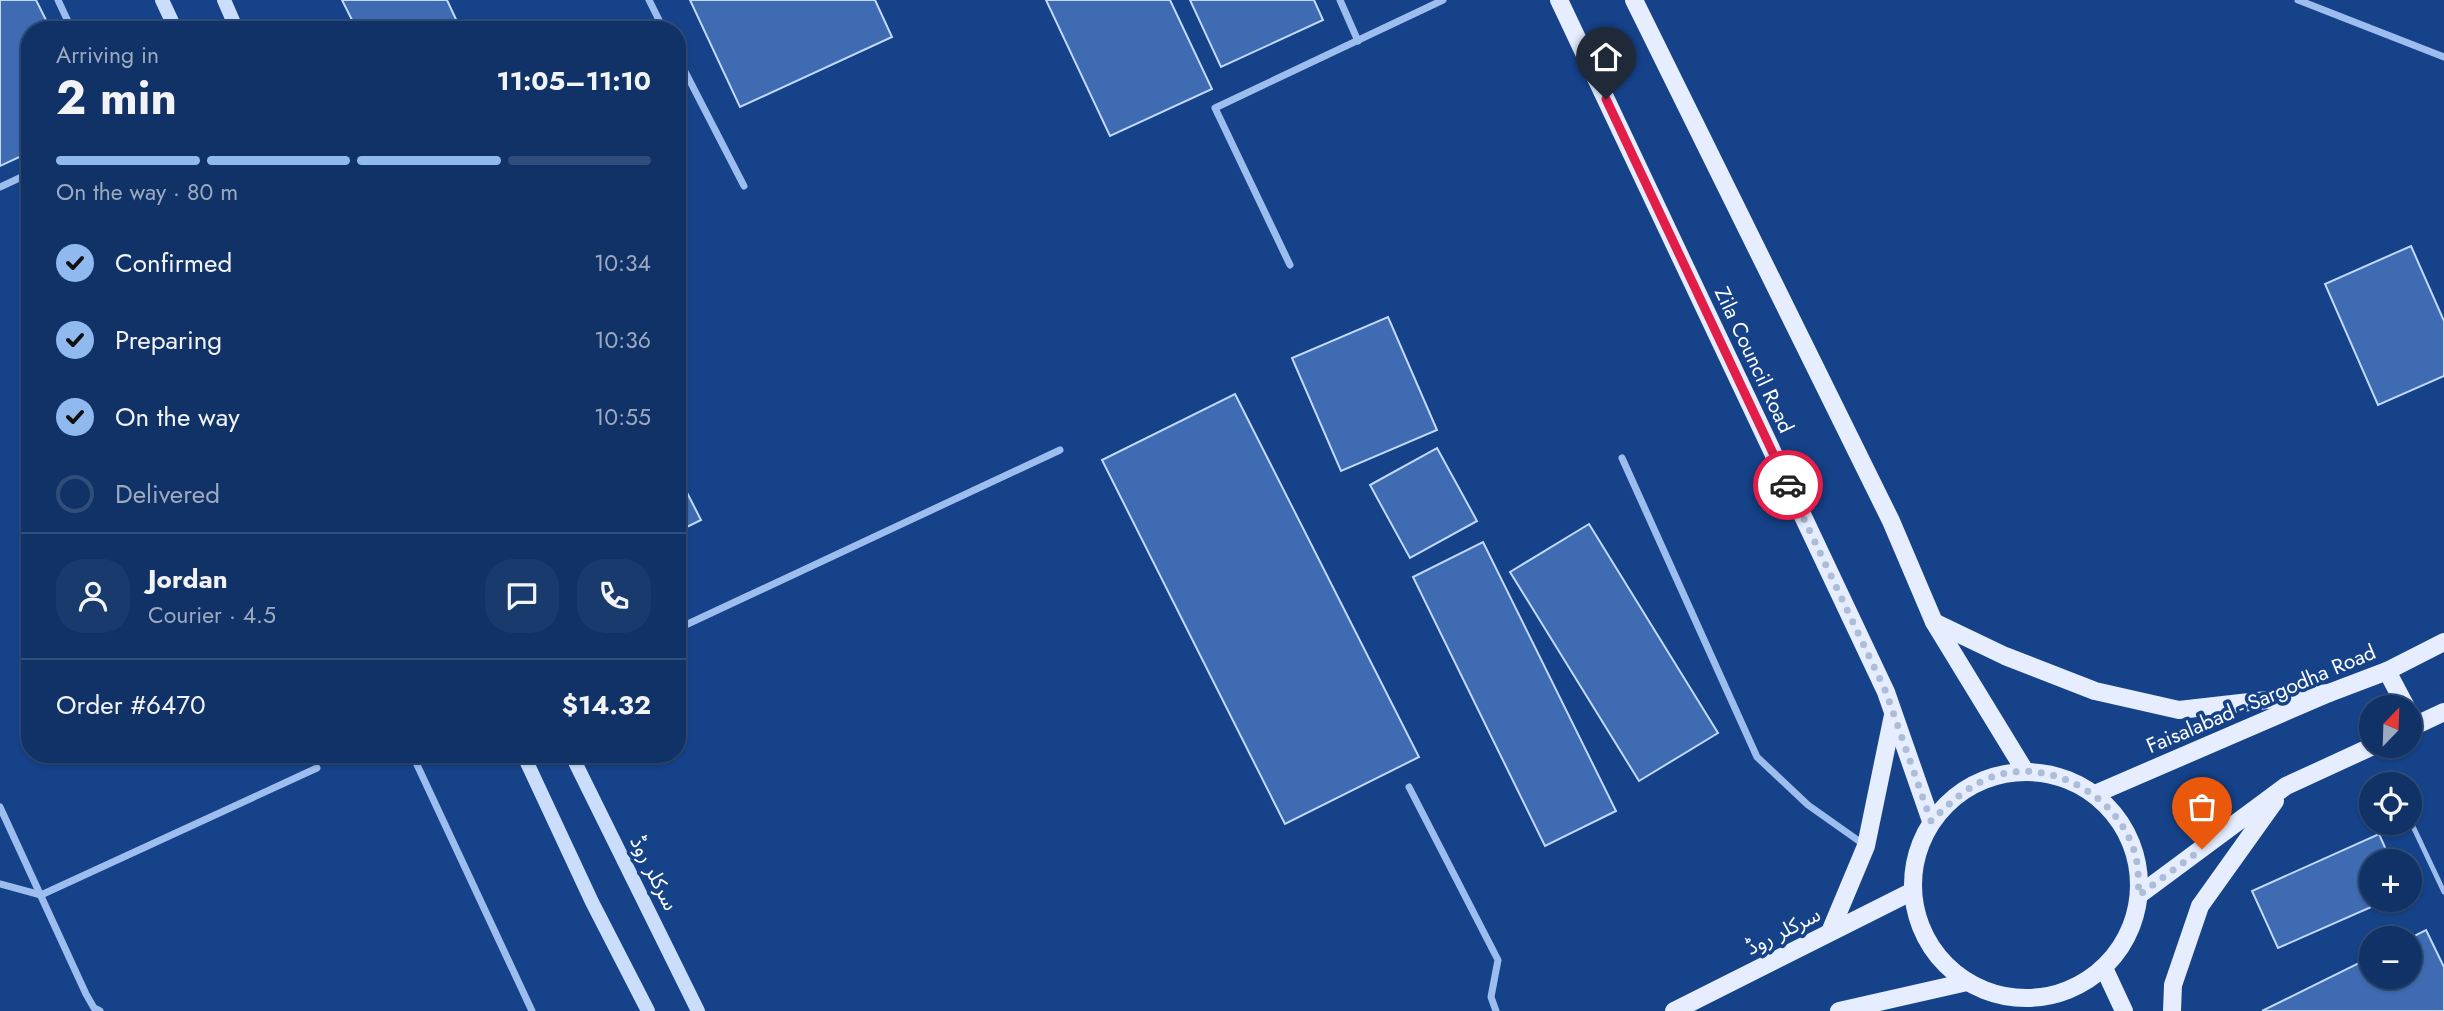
<!DOCTYPE html>
<html lang="en">
<head>
<meta charset="utf-8">
<style>
	body { margin:0; font-family:Jost,"Noto Sans Arabic",sans-serif; background:#193a6d; color:#f1f3f6; height:100vh; display:flex; flex-direction:column; font-size:26px; white-space:nowrap }
	* { box-sizing:border-box; margin:0 }
	p { font-size:23px; color:#9caac0 }
	.icon { flex:none; width:38px; height:38px; fill:none; stroke:currentColor; stroke-width:2; stroke-linecap:round; stroke-linejoin:round }
	.map { position:relative; flex:1; overflow:hidden }
	.drawer { position:absolute; left:21px; top:21px; width:665px; height:742px; display:flex; flex-direction:column; background:#103267; border-radius:28px; box-shadow:0 2px 5px #0004,0 0 0 2px #304d7b }
	.drawer>* { flex:none }
	.needle { width:46px; rotate:23deg }
	.tools { position:absolute; left:2359px; top:695px; display:grid; gap:14px }
	.tools a { display:grid; place-items:center; width:63px; height:63px; border-radius:50%; background:#103267; box-shadow:0 2px 5px #0004,0 0 0 2px #304d7b; font-size:35px }
	.pin { position:absolute; display:grid; place-items:center; width:60px; height:60px; color:#fff; margin:-72px -30px; border-radius:50% 50% 50% 0; rotate:-45deg; box-shadow:0 0 7px #0007 }
	.pin .icon { rotate:45deg }
	.courier { position:absolute; display:grid; place-items:center; width:70px; height:70px; margin:-35px; border:5px solid #e11d48; border-radius:50%; background:#fff; color:#222; box-shadow:0 2px 9px #0007 }
	.summary em { font-style:normal; font-weight:700 }
	.summary div { display:flex; flex-direction:column-reverse }
	.summary { display:flex; align-items:center; justify-content:space-between; height:119px; padding:0 35px }
	h1 { font-size:46px; font-weight:700; line-height:52px }
	.bar { display:grid; grid-template-columns:repeat(4,1fr); gap:10px 7px; align-content:center; height:84px; padding:0 35px }
	.bar i { height:9px; border-radius:5px; background:#304d7b }
	.bar .on { background:#90b9f0 }
	.bar p { grid-column:span 4 }
	.line { display:flex; align-items:center; gap:18px; padding:0 35px; border-top:2px solid #304d7b }
	.line div { flex:1 }
	.round { display:grid; place-items:center; flex:none; width:74px; height:74px; border-radius:28px; background:#193a6d }
	ol { padding:0 35px; list-style:none }
	li { display:flex; align-items:center; gap:21px; height:77px }
	li p { margin-inline-start:auto }
	li .icon { padding:7px; border-radius:50%; background:#90b9f0; color:#111; stroke-width:4 }
	li:last-child { color:#9caac0 }
	li i { width:38px; height:38px; border:4px solid #304d7b; border-radius:50% }
	.map>svg:first-child { display:block }
</style>
</head>
<body>
<div class="map">
<svg width="2444" height="1011" viewBox="0 0 2444 1011">
	<rect width="100%" height="100%" fill="#154289"/>
	<g fill="#3e6bb2" stroke="#c3d9fb" stroke-width="2">
		<polygon points="0,0 36,0 51,30 30,30 30,152 0,166"/>
		<polygon points="342,0 447,0 461,30 357,30"/>
		<polygon points="690,0 875,0 892,37 740,107"/>
		<polygon points="1046,0 1170,0 1212,89 1110,136"/>
		<polygon points="1190,0 1314,0 1323,20 1221,67"/>
		<polygon points="2411,246 2444,321 2444,376 2378,405 2325,284"/>
		<polygon points="1388,317 1437,430 1341,471 1292,358"/>
		<polygon points="1235,394 1419,757 1285,824 1102,460"/>
		<polygon points="1437,448 1477,521 1410,558 1370,485"/>
		<polygon points="677,473 701,520 677,532"/>
		<polygon points="1589,524 1718,733 1639,781 1510,572"/>
		<polygon points="1483,542 1616,811 1545,846 1413,577"/>
		<polygon points="2379,834 2391,861 2371,861 2371,900 2387,900 2278,948 2252,891"/>
		<polygon points="2426,930 2444,967 2444,1011 2262,1011 2371,957 2371,976 2410,976 2410,938"/>
	</g>
	<g fill="none" stroke-linecap="round" stroke-linejoin="round">
		<polyline stroke="#9dbdef" stroke-width="5" points="2410,820 2444,892"/>
		<g stroke="#9dbdef" stroke-width="7">
			<polyline points="58,0 72,30"/>
			<polyline points="649,0 664,30"/>
			<polyline points="1340,0 1358,41"/>
			<polyline points="2298,0 2444,57"/>
			<polyline points="677,56 744,186"/>
			<polyline points="0,187 30,173"/>
			<polyline points="1290,265 1215,108 1443,0"/>
			<polyline points="1622,458 1757,757 1808,805 1866,846"/>
			<polyline points="677,629 1060,450"/>
			<polyline points="412,754 532,1011"/>
			<polyline points="1409,787 1498,960 1491,997 1496,1011"/>
			<polyline points="0,807 86,994 94,1008 100,1011"/>
			<polyline points="0,884 41,895 317,768"/>
		</g>
		<g stroke="#caddfa" stroke-width="14">
			<polyline points="162,0 176,30"/>
			<polyline points="224,0 237,30"/>
			<polyline points="523,754 592,902 648,1011"/>
			<polyline points="571,754 698,1011"/>
		</g>
		<g stroke="#e5edff" stroke-width="18">
			<polyline points="1559,0 1886,692 1931,821"/>
			<polyline points="1634,0 1891,521 1934,622 2025,771"/>
			<polyline points="1934,622 2005,656 2095,691 2179,710 2329,693"/>
			<polyline points="2387,671 2406,707"/>
			<polyline points="2410,728 2444,712"/>
			<circle cx="2026" cy="885" r="113"/>
			<polyline points="2095,794 2329,693 2387,671 2444,642"/>
			<polyline points="2139,895 2286,786 2373,746"/>
			<polyline points="1830,932 1866,846 1893,715"/>
			<polyline points="2104,968 2124,1011"/>
			<polyline points="1674,1011 1913,891"/>
			<polyline points="1839,1011 1967,982"/>
			<polyline points="2172,1011 2173,985 2200,906 2275,801"/>
		</g>
	</g>
	<g fill="none" stroke-linecap="round" stroke-linejoin="round">
		<path stroke="#adbdd6" stroke-width="7" stroke-dasharray="0 12.6" d="M1788,485L1886,692L1931,821C1949,804 1964,789 1987,779C2046,753 2122,796 2136,858C2139,869 2138,883 2139,895L2202,849"/>
		<polyline stroke="#e11d48" stroke-width="9" points="1606,99 1788,485"/>
	</g>
	<g text-anchor="middle" dominant-baseline="central" stroke-width="7" stroke-linejoin="round" paint-order="stroke">
		<g font-size="21" fill="#fff" stroke="#154289">
			<text transform="translate(1754 360) rotate(65)">Zila Council Road</text>
			<text transform="translate(2261 699) rotate(-23)">Faisalabad - Sargodha Road</text>
			<text transform="translate(654 873) rotate(63)">سرکلر روڈ</text>
			<text transform="translate(1783 931) rotate(-27)">سرکلر روڈ</text>
		</g>
	</g>
</svg>
<div class="tools">
<a><svg class="needle" viewBox="-14 -14 28 28"><path d="M0-13l5 13h-10z" fill="#e53935"/><path d="M0 13l5-13h-10z" fill="#9caac0"/></svg></a>
<a><svg class="icon" aria-label="locate" viewBox="0 0 24 24"><circle cx="12" cy="12" r="6"/><path d="M12 2v4M12 18v4M2 12h4M18 12h4"/></svg></a>
<a>+</a>
<a>−</a>
</div>
<div class="pin" style="left:2202px;top:849px;background:#ea580c"><svg class="icon" aria-label="bag" viewBox="0 0 24 24"><path d="M5 8h14l-1 12H6zM9 8a3 3 0 0 1 6 0"/></svg></div>
<div class="pin" style="left:1606px;top:99px;background:#1f2937"><svg class="icon" aria-label="home" viewBox="0 0 24 24"><path d="M3 11l9-7 9 7M6 9v11h12V9"/></svg></div>
<div class="courier" style="left:1788px;top:485px"><svg class="icon" aria-label="car" viewBox="0 0 24 24"><path d="M5 17H2v-5l4-1 3-4h7l3 4 3 1v5h-3M9 17h6M6 11h13"/><circle cx="7" cy="17" r="2"/><circle cx="17" cy="17" r="2"/></svg></div>
<section class="drawer">
<div class="summary"><div><h1>2 min</h1><p>Arriving in</p></div><em>11:05–11:10</em></div>
<div class="bar"><i class="on"></i><i class="on"></i><i class="on"></i><i></i><p>On the way · 80 m</p></div>
<ol>
<li><svg class="icon" aria-label="check" viewBox="0 0 24 24"><path d="M5 12l5 5 9-10"/></svg>Confirmed<p>10:34</p></li>
<li><svg class="icon" aria-label="check" viewBox="0 0 24 24"><path d="M5 12l5 5 9-10"/></svg>Preparing<p>10:36</p></li>
<li><svg class="icon" aria-label="check" viewBox="0 0 24 24"><path d="M5 12l5 5 9-10"/></svg>On the way<p>10:55</p></li>
<li><i></i>Delivered</li>
</ol>
<div class="line" style="height:126px"><a class="round"><svg class="icon" aria-label="person" viewBox="0 0 24 24"><circle cx="12" cy="8" r="4"/><path d="M4 21q1-7 8-7t8 7"/></svg></a><div><b>Jordan</b><p>Courier · 4.5</p></div><a class="round"><svg class="icon" aria-label="chat" viewBox="0 0 24 24"><path d="M4 5h16v11H9l-5 4z"/></svg></a><a class="round"><svg class="icon" aria-label="phone" viewBox="0 0 24 24"><path d="M5 4h4l2 5-3 2q2 4 5 5l2-3 5 2v4C11 20 4 13 5 4z"/></svg></a></div>
<div class="line" style="height:91px"><div>Order #6470</div><b>$14.32</b></div>
</section>
</div>
</body>
</html>
